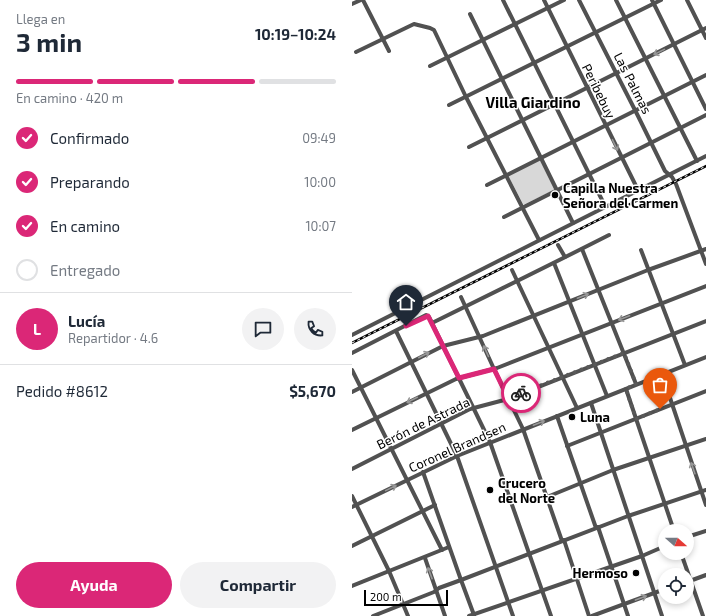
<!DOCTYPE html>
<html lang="es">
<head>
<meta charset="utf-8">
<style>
	body { margin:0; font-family:"Exo 2",sans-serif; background:#f2f2f3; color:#1f2937; height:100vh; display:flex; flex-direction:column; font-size:15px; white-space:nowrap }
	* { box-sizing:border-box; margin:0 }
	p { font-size:13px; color:#747a83 }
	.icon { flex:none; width:22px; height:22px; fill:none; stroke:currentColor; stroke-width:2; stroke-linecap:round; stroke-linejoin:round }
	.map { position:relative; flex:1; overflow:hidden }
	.panel { display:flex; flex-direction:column; background:#fff; width:352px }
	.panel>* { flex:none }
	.needle { width:26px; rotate:111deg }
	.controls { position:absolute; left:306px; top:524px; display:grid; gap:8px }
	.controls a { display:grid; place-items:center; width:36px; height:36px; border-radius:50%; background:#fff; box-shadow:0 2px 6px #0003; font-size:20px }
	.scale { position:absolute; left:12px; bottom:10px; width:84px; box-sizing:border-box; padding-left:4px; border:2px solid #000; border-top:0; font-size:11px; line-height:14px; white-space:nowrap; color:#000; -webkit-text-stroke:3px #fff; paint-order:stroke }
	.pin { position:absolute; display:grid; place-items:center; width:34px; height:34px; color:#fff; margin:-41px -17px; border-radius:50% 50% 50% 0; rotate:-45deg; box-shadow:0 0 4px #0007 }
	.pin .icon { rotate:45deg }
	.courier { position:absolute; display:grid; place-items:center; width:40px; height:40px; margin:-20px; border:3px solid #db2777; border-radius:50%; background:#fff; color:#222; box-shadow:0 1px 5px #0007 }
	.headline em { font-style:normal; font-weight:700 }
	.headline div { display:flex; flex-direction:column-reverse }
	.headline { display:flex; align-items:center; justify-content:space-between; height:68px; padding:0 16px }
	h1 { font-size:26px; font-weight:700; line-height:30px }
	.bar { display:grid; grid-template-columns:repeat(4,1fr); gap:6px 4px; align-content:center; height:48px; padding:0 16px }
	.bar i { height:5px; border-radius:3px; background:#e0e1e3 }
	.bar .current { background:#db2777 }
	.bar p { grid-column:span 4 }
	.line { display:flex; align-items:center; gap:10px; padding:0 16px; border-top:1px solid #e0e1e3 }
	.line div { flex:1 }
	.round { display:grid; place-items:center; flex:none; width:42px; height:42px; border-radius:21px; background:#f2f2f3 }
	ol { padding:0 16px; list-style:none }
	li { display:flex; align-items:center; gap:12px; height:44px }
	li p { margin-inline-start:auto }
	li .icon { padding:4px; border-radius:50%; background:#db2777; color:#fff; stroke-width:4 }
	li:last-child { color:#747a83 }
	li i { width:22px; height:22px; border:2px solid #e0e1e3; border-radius:50% }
	.cta { display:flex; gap:8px; margin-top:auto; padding:8px 16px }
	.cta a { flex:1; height:46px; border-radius:24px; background:#db2777; color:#fff; font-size:16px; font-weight:700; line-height:46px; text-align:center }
	.cta a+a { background:#f2f2f3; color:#1f2937 }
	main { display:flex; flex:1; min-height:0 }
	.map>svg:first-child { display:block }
</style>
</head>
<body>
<main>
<section class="panel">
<div class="headline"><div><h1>3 min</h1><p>Llega en</p></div><em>10:19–10:24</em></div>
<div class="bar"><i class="current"></i><i class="current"></i><i class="current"></i><i></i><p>En camino · 420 m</p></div>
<ol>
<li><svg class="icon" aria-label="check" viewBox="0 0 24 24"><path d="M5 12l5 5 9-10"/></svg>Confirmado<p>09:49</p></li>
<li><svg class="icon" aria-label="check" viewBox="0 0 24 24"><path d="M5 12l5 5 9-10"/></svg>Preparando<p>10:00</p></li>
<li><svg class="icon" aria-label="check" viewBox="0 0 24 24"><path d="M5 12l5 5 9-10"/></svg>En camino<p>10:07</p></li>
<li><i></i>Entregado</li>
</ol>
<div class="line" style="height:72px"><b class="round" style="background:#db2777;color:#fff">L</b><div><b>Lucía</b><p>Repartidor · 4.6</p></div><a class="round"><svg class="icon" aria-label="chat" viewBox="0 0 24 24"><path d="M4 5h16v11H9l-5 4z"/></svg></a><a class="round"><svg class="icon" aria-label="phone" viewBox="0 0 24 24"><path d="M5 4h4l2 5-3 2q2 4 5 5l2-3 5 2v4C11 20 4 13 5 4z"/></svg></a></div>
<div class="line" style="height:52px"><div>Pedido #8612</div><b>$5,670</b></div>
<div class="cta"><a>Ayuda</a><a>Compartir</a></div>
</section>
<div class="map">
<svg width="354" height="616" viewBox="0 0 354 616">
	<rect width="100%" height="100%" fill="#fff"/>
	<polygon fill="#d8d8d8" points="188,160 204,189 173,204 171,204 157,177 157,175"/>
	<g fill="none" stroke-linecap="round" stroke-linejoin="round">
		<g stroke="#515151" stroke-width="4">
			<polyline points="11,0 37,51"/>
			<polyline points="151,0 253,206"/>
			<polyline points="192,0 286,190"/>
			<polyline points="227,0 286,116 313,171 320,177 324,184 354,264"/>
			<polyline points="264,0 345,161"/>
			<polyline points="300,0 354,109"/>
			<polyline points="335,0 354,38"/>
			<polyline points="0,4 9,0"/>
			<polyline points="118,14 221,223"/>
			<polyline points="4,52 62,24 78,28 82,30 114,97 187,240"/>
			<polyline points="78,66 212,0"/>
			<polyline points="97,105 309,0"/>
			<polyline points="117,147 354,28"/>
			<polyline points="135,185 354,75"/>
			<polyline points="152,217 354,115"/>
			<polyline points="206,245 213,257"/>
			<polyline points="230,249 284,384"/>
			<polyline points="289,250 333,365"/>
			<polyline points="202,263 255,396"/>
			<polyline points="160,270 225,408"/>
			<polyline points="109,297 142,369 171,429 210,541"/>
			<path d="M80,323C139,294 198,265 257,235"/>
			<polyline points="44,331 105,456 161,616"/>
			<polyline points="0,335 354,156"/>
			<polyline points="0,353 74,315 77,317 138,442 199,616"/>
			<polyline points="0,370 90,550"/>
			<polyline points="310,374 354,505"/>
			<polyline points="274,389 322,531"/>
			<polyline points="0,392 91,346 131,336 296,270 354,249"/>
			<polyline points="239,403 310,616"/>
			<polyline points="205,416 244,528"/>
			<polyline points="0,430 104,379 145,368 354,286"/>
			<polyline points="215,446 354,391"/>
			<polyline points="0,469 118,409 156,399 354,321"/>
			<polyline points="71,472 109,580 122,615"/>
			<polyline points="0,496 37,571 56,616"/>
			<polyline points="195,497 261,470 354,439"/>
			<polyline points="0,507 105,456 354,357"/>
			<polyline points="246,527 276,616"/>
			<polyline points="335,537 354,531"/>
			<polyline points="212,540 237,616"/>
			<polyline points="0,546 83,505"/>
			<polyline points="329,553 351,616"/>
			<polyline points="73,558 93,616"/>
			<polyline points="335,582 354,575"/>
			<polyline points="0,586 97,547"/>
			<polyline points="21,616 82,592 87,588 109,580 276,516 354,490"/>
			<polyline points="117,616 290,556 313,546"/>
			<polyline points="240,616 313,589"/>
		</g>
		<g stroke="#000" stroke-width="2.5">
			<polyline id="rail" points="0,343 354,166"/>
		</g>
		<use href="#rail" stroke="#fff" stroke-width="1" stroke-dasharray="3" stroke-linecap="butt"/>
	</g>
	<defs><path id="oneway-shaft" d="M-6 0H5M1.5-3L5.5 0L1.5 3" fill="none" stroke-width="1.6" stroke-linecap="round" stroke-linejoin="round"/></defs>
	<g stroke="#979797">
		<use href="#oneway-shaft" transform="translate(307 52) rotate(154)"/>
		<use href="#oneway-shaft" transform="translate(263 145) rotate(64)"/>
		<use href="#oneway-shaft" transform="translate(231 296) rotate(-21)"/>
		<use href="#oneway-shaft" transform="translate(272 318) rotate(159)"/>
		<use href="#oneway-shaft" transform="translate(134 351) rotate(-114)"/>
		<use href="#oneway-shaft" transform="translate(72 355) rotate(-27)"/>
		<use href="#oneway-shaft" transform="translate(60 400) rotate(153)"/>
		<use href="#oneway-shaft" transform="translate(187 423) rotate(-21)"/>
		<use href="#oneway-shaft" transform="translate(341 468) rotate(-109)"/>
		<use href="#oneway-shaft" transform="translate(39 488) rotate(-26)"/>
		<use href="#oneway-shaft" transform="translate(78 573) rotate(-110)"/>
		<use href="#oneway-shaft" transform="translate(289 598) rotate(-20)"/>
	</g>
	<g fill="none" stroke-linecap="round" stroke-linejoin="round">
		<polyline stroke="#595959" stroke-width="4" stroke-dasharray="0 7.2" points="169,393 272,353 284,384 274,389 284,419 308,409"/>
		<polyline stroke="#db2777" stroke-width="5" points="54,326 76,316 107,378 142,369 156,398 169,393"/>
	</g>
	<g fill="#000" stroke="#fff" stroke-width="1.5">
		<circle cx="203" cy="195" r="4"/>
		<circle cx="220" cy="417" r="4"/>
		<circle cx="138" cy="490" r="4"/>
		<circle cx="284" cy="573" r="4"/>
	</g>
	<g text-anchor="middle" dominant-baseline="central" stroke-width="3" stroke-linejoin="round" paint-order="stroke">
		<g font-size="13" fill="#000" stroke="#fff">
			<text transform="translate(281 83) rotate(63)">Las Palmas</text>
			<text transform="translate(247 91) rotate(64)">Peribebuy</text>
			<text transform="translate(71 423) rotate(-26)">Berón de Astrada</text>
			<text transform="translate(105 447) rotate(-24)">Coronel Brandsen</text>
		</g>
		<g font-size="13" font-weight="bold" fill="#000" stroke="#fff" text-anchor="start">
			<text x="211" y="188">Capilla Nuestra<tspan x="211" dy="15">Señora del Carmen</tspan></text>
			<text x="228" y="417">Luna</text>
			<text x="146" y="483">Crucero<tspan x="146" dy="15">del Norte</tspan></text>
			<text x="276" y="573" text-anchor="end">Hermoso</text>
		</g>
		<g font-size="15" font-weight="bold" fill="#000" stroke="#fff">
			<text x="181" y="102">Villa Giardino</text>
		</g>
	</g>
</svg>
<div class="controls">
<a><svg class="needle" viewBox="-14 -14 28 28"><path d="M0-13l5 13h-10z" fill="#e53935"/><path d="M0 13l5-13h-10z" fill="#747a83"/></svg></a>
<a><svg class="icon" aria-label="locate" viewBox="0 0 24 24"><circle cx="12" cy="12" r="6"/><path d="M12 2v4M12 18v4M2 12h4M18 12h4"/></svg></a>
</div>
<div class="scale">200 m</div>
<div class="pin" style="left:308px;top:409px;background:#ea580c"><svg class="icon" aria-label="bag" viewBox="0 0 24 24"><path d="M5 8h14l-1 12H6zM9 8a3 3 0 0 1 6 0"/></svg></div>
<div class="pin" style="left:54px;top:326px;background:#1f2937"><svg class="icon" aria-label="home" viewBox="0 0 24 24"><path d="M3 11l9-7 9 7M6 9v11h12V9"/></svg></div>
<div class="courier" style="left:169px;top:393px"><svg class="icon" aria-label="bike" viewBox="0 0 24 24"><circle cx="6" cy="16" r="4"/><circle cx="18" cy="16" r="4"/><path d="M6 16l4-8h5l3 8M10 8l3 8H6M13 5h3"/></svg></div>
</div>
</main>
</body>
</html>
